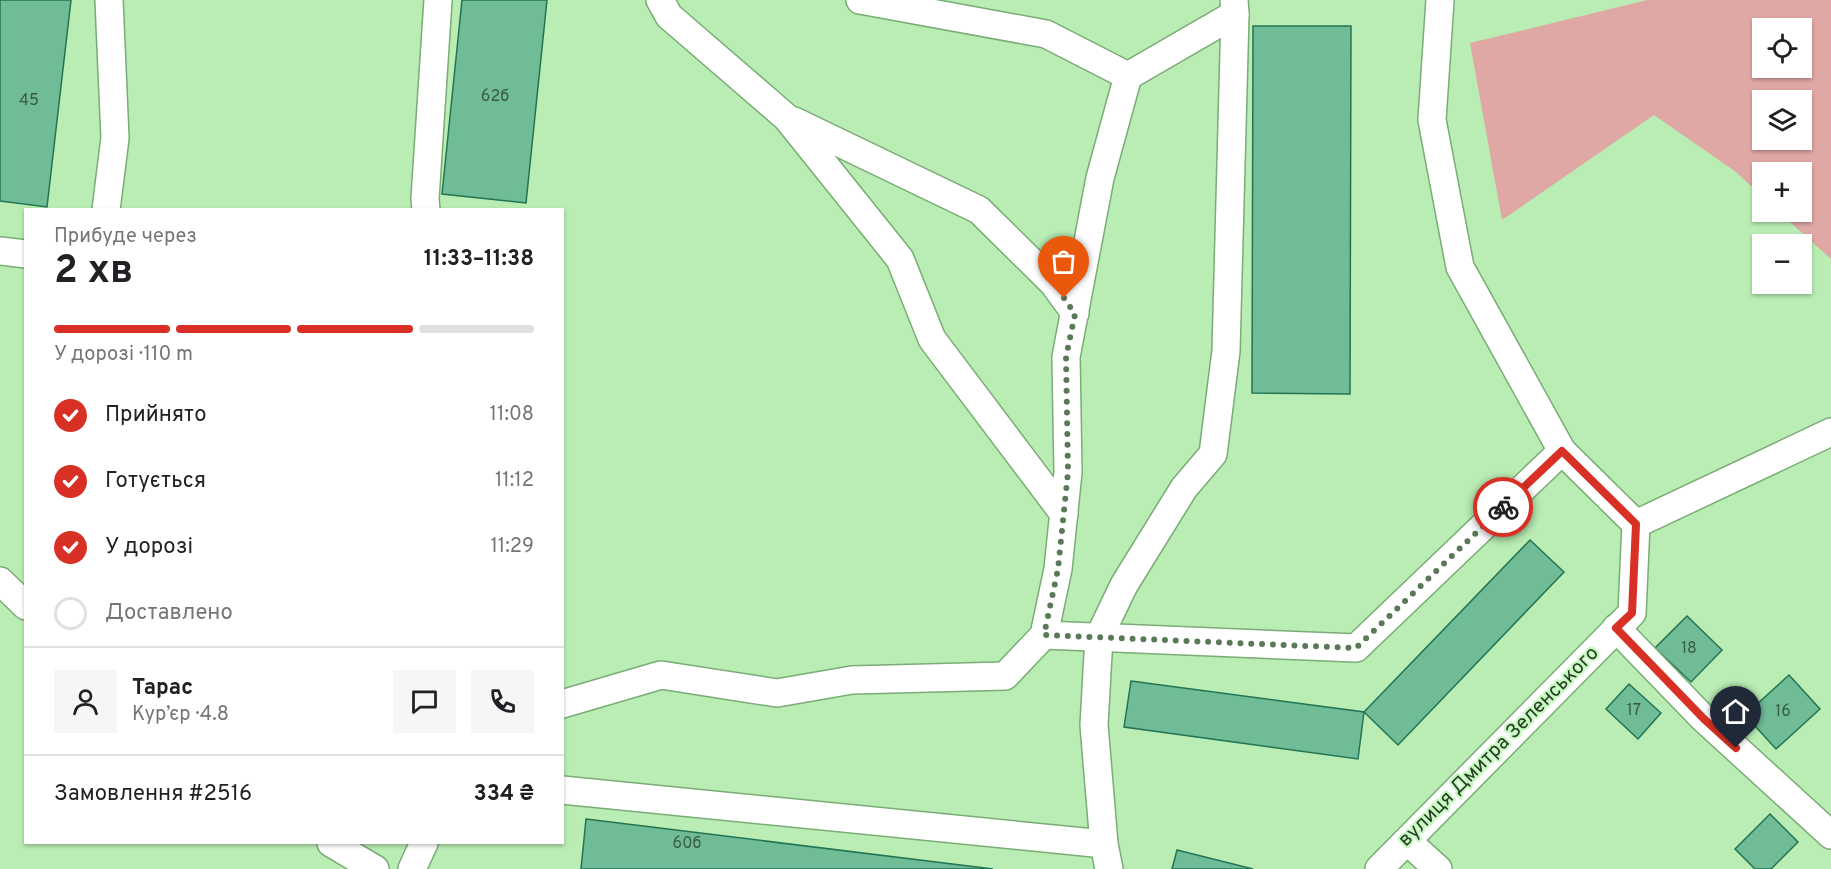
<!DOCTYPE html>
<html lang="uk">
<head>
<meta charset="utf-8">
<style>
	body { margin:0; font-family:Overpass,sans-serif; background:#f6f6f6; color:#202124; height:100vh; display:flex; flex-direction:column; font-size:22px; white-space:nowrap }
	* { box-sizing:border-box; margin:0 }
	p { font-size:20px; color:#757577 }
	.icon { flex:none; width:33px; height:33px; fill:none; stroke:currentColor; stroke-width:2; stroke-linecap:round; stroke-linejoin:round }
	.map { position:relative; flex:1; overflow:hidden }
	.panel { position:absolute; left:24px; top:208px; width:540px; height:636px; display:flex; flex-direction:column; background:#fff; border-radius:0px; box-shadow:0 2px 4px #0004 }
	.panel>* { flex:none }
	.buttons { position:absolute; left:1752px; top:18px; display:grid; gap:12px }
	.buttons a { display:grid; place-items:center; width:60px; height:60px; border-radius:0px; background:#fff; box-shadow:0 2px 4px #0004; font-size:30px }
	.pin { position:absolute; display:grid; place-items:center; width:51px; height:51px; color:#fff; margin:-62px -26px; border-radius:50% 50% 50% 0; rotate:-45deg; box-shadow:0 0 6px #0007 }
	.pin .icon { rotate:45deg }
	.courier { position:absolute; display:grid; place-items:center; width:60px; height:60px; margin:-30px; border:4px solid #d93025; border-radius:50%; background:#fff; color:#222; box-shadow:0 2px 8px #0007 }
	.headline em { font-style:normal; font-weight:700 }
	.headline div { display:flex; flex-direction:column-reverse }
	.headline { display:flex; align-items:center; justify-content:space-between; height:102px; padding:0 30px }
	h1 { font-size:39px; font-weight:700; line-height:45px }
	.bar { display:grid; grid-template-columns:repeat(4,1fr); gap:9px 6px; align-content:center; height:72px; padding:0 30px }
	.bar i { height:8px; border-radius:4px; background:#e0e0e0 }
	.bar .selected { background:#d93025 }
	.bar p { grid-column:span 4 }
	.line { display:flex; align-items:center; gap:15px; padding:0 30px; border-top:2px solid #e0e0e0 }
	.line div { flex:1 }
	.round { display:grid; place-items:center; flex:none; width:63px; height:63px; border-radius:0px; background:#f6f6f6 }
	ol { padding:0 30px; list-style:none }
	li { display:flex; align-items:center; gap:18px; height:66px }
	li p { margin-inline-start:auto }
	li .icon { padding:6px; border-radius:50%; background:#d93025; color:#fff; stroke-width:4 }
	li:last-child { color:#757577 }
	li i { width:33px; height:33px; border:3px solid #e0e0e0; border-radius:50% }
	.map>svg:first-child { display:block }
</style>
</head>
<body>
<div class="map">
<svg width="1831" height="869" viewBox="0 0 1831 869">
	<rect width="100%" height="100%" fill="#b9edb3"/>
	<path fill="#dfa8a5" fill-rule="evenodd" d="M1647,0H1831V259L1779,212H1802V172H1762V196L1736,172L1654,115L1502,220L1470,43ZM1762,28H1802V68H1762ZM1762,100H1802V140H1762Z"/>
	<g fill="#6fbc97" stroke="#247453" stroke-width="1.5">
		<polygon points="0,0 71,0 47,207 0,201"/>
		<polygon points="462,0 547,0 526,203 442,194"/>
		<polygon points="1253,26 1351,26 1350,394 1252,393"/>
		<polygon points="1530,540 1564,572 1398,745 1364,712"/>
		<polygon points="1687,616 1722,650 1691,682 1655,648"/>
		<polygon points="1789,675 1820,709 1776,749 1745,715"/>
		<polygon points="1131,681 1364,712 1358,759 1124,727"/>
		<polygon points="1629,684 1661,713 1638,739 1606,709"/>
		<polygon points="1770,814 1798,842 1771,869 1755,869 1735,849"/>
		<polygon points="586,819 993,869 581,869"/>
		<polygon points="1177,850 1253,869 1172,869"/>
	</g>
	<g fill="none" stroke-linecap="round" stroke-linejoin="round">
		<g stroke="#7aac75" stroke-width="30">
			<g id="minor">
				<polyline points="660,0 669,16 787,118 900,259 932,339 1064,514"/>
				<polyline points="860,0 1046,34 1128,76"/>
				<polyline points="1234,0 1235,14 1128,76 1100,178 1066,357 1068,472 1058,569 1044,635 1356,648 1562,451"/>
				<polyline points="1440,0 1432,120 1460,267 1562,451 1636,524 1831,432"/>
				<polyline points="794,121 979,210 1053,283 1075,313"/>
				<polyline points="106,210 115,138 109,0"/>
				<polyline points="426,210 425,199 438,0"/>
				<polyline points="0,251 26,254"/>
				<polyline points="0,581 26,606"/>
				<polyline points="1616,628 1704,719 1831,835"/>
				<polyline points="562,704 661,675 777,693 852,680 1005,676 1044,635"/>
				<polyline points="562,790 1104,844"/>
				<polyline points="1407,841 1438,869"/>
				<polyline points="331,843 375,869"/>
				<polyline points="412,869 424,843"/>
				<polyline points="1109,869 1104,844 1094,725 1099,637 1124,585 1184,488 1213,454 1226,351 1235,14"/>
				<polyline points="1379,869 1632,613 1636,524"/>
			</g>
		</g>
		<use href="#minor" stroke="#fff" stroke-width="27"/>
	</g>
	<g fill="none" stroke-linecap="round" stroke-linejoin="round">
		<polyline stroke="#5a7957" stroke-width="6" stroke-dasharray="0 10.8" points="1064,298 1075,314 1066,357 1068,472 1058,569 1044,635 1356,648 1503,507"/>
		<polyline stroke="#d93025" stroke-width="8" points="1503,507 1562,451 1636,524 1632,613 1616,628 1704,719 1736,748"/>
	</g>
	<g text-anchor="middle" dominant-baseline="central" stroke-width="4.5" stroke-linejoin="round" paint-order="stroke">
		<g font-size="16" fill="#395b42">
			<text x="495" y="97">62б</text>
			<text x="29" y="101">45</text>
			<text x="1689" y="649">18</text>
			<text x="1634" y="711">17</text>
			<text x="1783" y="712">16</text>
			<text x="687" y="844">60б</text>
		</g>
		<g font-size="20" fill="#273b25" stroke="#c6fac0">
			<text transform="translate(1499 747) rotate(-45)">вулиця Дмитра Зеленського</text>
		</g>
	</g>
</svg>
<div class="buttons">
<a><svg class="icon" aria-label="locate" viewBox="0 0 24 24"><circle cx="12" cy="12" r="6"/><path d="M12 2v4M12 18v4M2 12h4M18 12h4"/></svg></a>
<a><svg class="icon" aria-label="layers" viewBox="0 0 24 24"><path d="M12 4l9 5-9 5-9-5zM3 14l9 5 9-5"/></svg></a>
<a>+</a>
<a>−</a>
</div>
<div class="pin" style="left:1064px;top:298px;background:#ea580c"><svg class="icon" aria-label="bag" viewBox="0 0 24 24"><path d="M5 8h14l-1 12H6zM9 8a3 3 0 0 1 6 0"/></svg></div>
<div class="pin" style="left:1736px;top:748px;background:#1f2937"><svg class="icon" aria-label="home" viewBox="0 0 24 24"><path d="M3 11l9-7 9 7M6 9v11h12V9"/></svg></div>
<div class="courier" style="left:1503px;top:507px"><svg class="icon" aria-label="bike" viewBox="0 0 24 24"><circle cx="6" cy="16" r="4"/><circle cx="18" cy="16" r="4"/><path d="M6 16l4-8h5l3 8M10 8l3 8H6M13 5h3"/></svg></div>
<section class="panel">
<div class="headline"><div><h1>2 хв</h1><p>Прибуде через</p></div><em>11:33–11:38</em></div>
<div class="bar"><i class="selected"></i><i class="selected"></i><i class="selected"></i><i></i><p>У дорозі · 110 m</p></div>
<ol>
<li><svg class="icon" aria-label="check" viewBox="0 0 24 24"><path d="M5 12l5 5 9-10"/></svg>Прийнято<p>11:08</p></li>
<li><svg class="icon" aria-label="check" viewBox="0 0 24 24"><path d="M5 12l5 5 9-10"/></svg>Готується<p>11:12</p></li>
<li><svg class="icon" aria-label="check" viewBox="0 0 24 24"><path d="M5 12l5 5 9-10"/></svg>У дорозі<p>11:29</p></li>
<li><i></i>Доставлено</li>
</ol>
<div class="line" style="height:108px"><a class="round"><svg class="icon" aria-label="person" viewBox="0 0 24 24"><circle cx="12" cy="8" r="4"/><path d="M4 21q1-7 8-7t8 7"/></svg></a><div><b>Тарас</b><p>Кур’єр · 4.8</p></div><a class="round"><svg class="icon" aria-label="chat" viewBox="0 0 24 24"><path d="M4 5h16v11H9l-5 4z"/></svg></a><a class="round"><svg class="icon" aria-label="phone" viewBox="0 0 24 24"><path d="M5 4h4l2 5-3 2q2 4 5 5l2-3 5 2v4C11 20 4 13 5 4z"/></svg></a></div>
<div class="line" style="height:78px"><div>Замовлення #2516</div><b>334 ₴</b></div>
</section>
</div>
</body>
</html>
